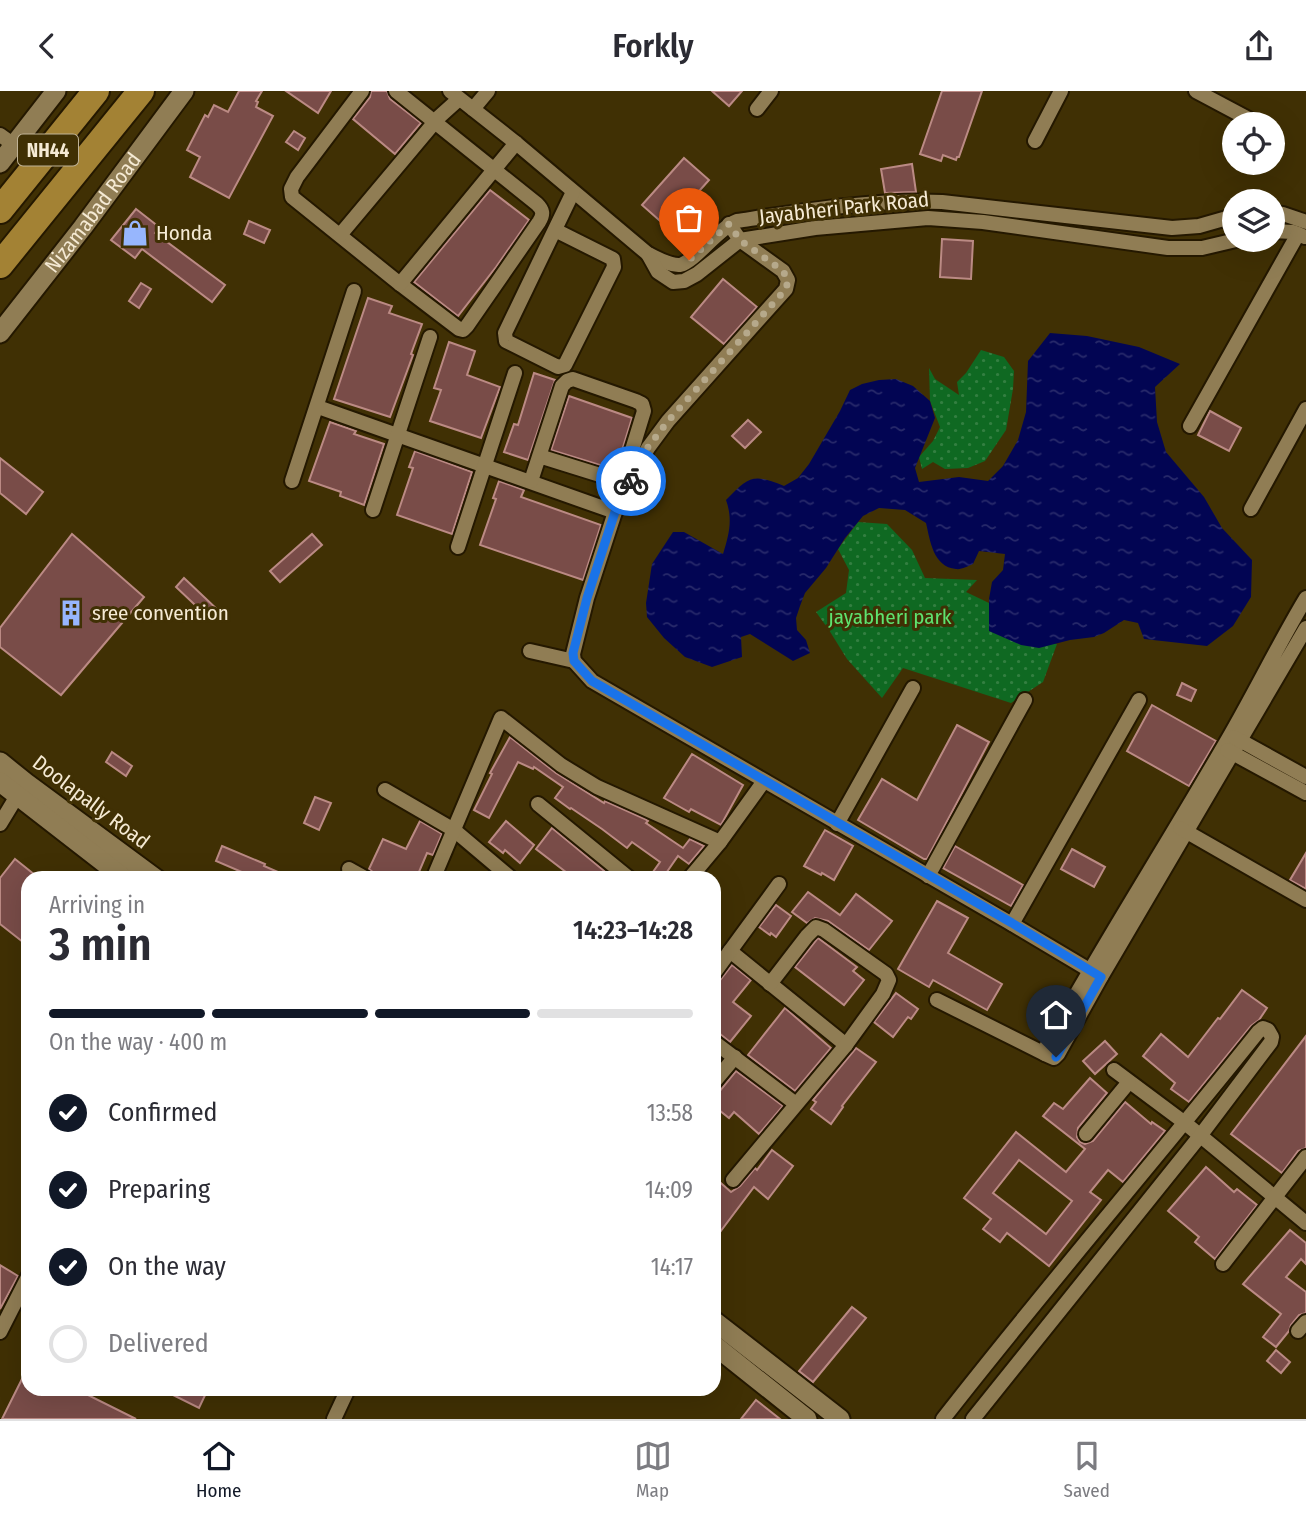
<!DOCTYPE html>
<html lang="en">
<head>
<meta charset="utf-8">
<style>
	body { margin:0; font-family:"Fira Sans Condensed",sans-serif; background:#f7f7f7; color:#2b2b33; height:100vh; display:flex; flex-direction:column; font-size:26px; white-space:nowrap }
	* { box-sizing:border-box; margin:0 }
	p { font-size:23px; color:#7c7c81 }
	.icon { flex:none; width:38px; height:38px; fill:none; stroke:currentColor; stroke-width:2; stroke-linecap:round; stroke-linejoin:round }
	.map { position:relative; flex:1; overflow:hidden }
	.details { position:absolute; left:21px; top:780px; width:700px; height:525px; display:flex; flex-direction:column; background:#fff; border-radius:21px; box-shadow:0 7px 28px #0002 }
	.details>* { flex:none }
	.tools { position:absolute; left:1222px; top:21px; display:grid; gap:14px }
	.tools a { display:grid; place-items:center; width:63px; height:63px; border-radius:50%; background:#fff; box-shadow:0 7px 28px #0002; font-size:35px }
	.pin { position:absolute; display:grid; place-items:center; width:60px; height:60px; color:#fff; margin:-72px -30px; border-radius:50% 50% 50% 0; rotate:-45deg; box-shadow:0 0 7px #0007 }
	.pin .icon { rotate:45deg }
	.courier { position:absolute; display:grid; place-items:center; width:70px; height:70px; margin:-35px; border:5px solid #1a73e8; border-radius:50%; background:#fff; color:#222; box-shadow:0 2px 9px #0007 }
	.summary em { font-style:normal; font-weight:600 }
	.summary div { display:flex; flex-direction:column-reverse }
	.summary { display:flex; align-items:center; justify-content:space-between; height:119px; padding:0 28px }
	h1 { font-size:46px; font-weight:600; line-height:52px }
	.bar { display:grid; grid-template-columns:repeat(4,1fr); gap:10px 7px; align-content:center; height:84px; padding:0 28px }
	.bar i { height:9px; border-radius:5px; background:#e1e1e2 }
	.bar .selected { background:#111827 }
	.bar p { grid-column:span 4 }
	ol { padding:0 28px; list-style:none }
	li { display:flex; align-items:center; gap:21px; height:77px }
	li p { margin-inline-start:auto }
	li .icon { padding:7px; border-radius:50%; background:#111827; color:#fff; stroke-width:4 }
	li:last-child { color:#7c7c81 }
	li i { width:38px; height:38px; border:4px solid #e1e1e2; border-radius:50% }
	header { display:flex; justify-content:space-between; align-items:center; height:91px; padding:0 28px; background:#fff; font-size:32px; font-weight:600 }
	.dock { display:flex; justify-content:space-around; align-items:center; height:98px; border-top:2px solid #e1e1e2; background:#fff; font-size:19px; color:#7c7c81 }
	.dock a { display:grid; justify-items:center; gap:4px }
	.dock .selected { color:#111827 }
	.map>svg:first-child { display:block }
</style>
</head>
<body>
<header><svg class="icon" aria-label="back" viewBox="0 0 24 24"><path d="M15 5l-7 7 7 7"/></svg>Forkly<svg class="icon" aria-label="share" viewBox="0 0 24 24"><path d="M12 15V3M7 8l5-5 5 5M5 13v7h14v-7"/></svg></header>
<div class="map">
<svg width="1306" height="1328" viewBox="0 0 1306 1328">
	<defs>
		<pattern id="park-dots" width="8" height="8" patternUnits="userSpaceOnUse" patternTransform="scale(1.75)"><rect width="8" height="8" fill="#0f6922"/><path d="M2 2h.1M6 6h.1" fill="none" stroke="#337f41" stroke-width="1.8" stroke-linecap="round"/></pattern>
		<pattern id="water-ripples" width="26" height="14" patternUnits="userSpaceOnUse" patternTransform="scale(1.75)"><rect width="26" height="14" fill="#020553"/><path d="M2 4q2-2 4 0t4 0M15 11q2-2 4 0t4 0" fill="none" stroke="#282a6b"/></pattern>
	</defs>
	<rect width="100%" height="100%" fill="#403004"/>
	<g fill="url(#park-dots)">
		<polygon points="981,259 1004,266 1014,280 1013,298 1006,339 985,370 968,377 945,378 933,371 922,378 919,366 933,350 940,336 930,310 929,277 935,288 959,304 957,291 966,282"/>
		<polygon points="858,431 887,433 912,459 925,487 977,489 966,501 989,512 990,536 1057,553 1043,591 1011,612 903,577 882,607 847,568 829,539 816,521 846,502 849,479 838,458"/>
	</g>
	<path fill="url(#water-ripples)" d="M1050,242L1087,245L1139,256L1180,273L1155,296L1157,331L1166,361L1204,406L1222,437L1252,469L1251,506L1233,535L1207,555L1144,548L1138,532L1124,529L1104,542L1094,546L1070,549L1039,557L1021,554L989,540V508L992,491L1003,479L1005,463L979,460L973,473C968,475 961,479 956,478C933,476 930,449 926,432L905,419L879,417L863,425L845,447L826,477L805,502L800,515L796,527L797,539L806,549L810,562L793,570L750,543L741,546L742,566L712,576L685,566L664,547L647,526L646,512L652,473L673,441H684L723,463C729,443 733,429 726,409C749,385 753,382 784,395L798,387L809,373L840,320L850,299L862,293L879,289L896,288L913,295L930,310L935,327L915,377L919,391L959,386L988,390L1003,375L1018,349L1026,321L1028,270Z"/>
	<g fill="#794c48" stroke="#bb8a84" stroke-width="2" fill-rule="evenodd">
		<polygon points="239,0 262,0 256,10 258,11 256,16 273,25 229,107 190,86 200,66 187,59 205,24 208,26 214,14 228,21"/>
		<polygon points="286,0 331,0 318,22"/>
		<polygon points="371,0 387,0 390,8 421,32 395,63 353,28 370,6"/>
		<polygon points="712,0 742,0 729,15"/>
		<polygon points="942,0 982,0 959,66 957,66 956,69 943,64 941,70 920,63"/>
		<polygon points="294,40 305,47 298,59 286,51"/>
		<polygon points="684,67 709,89 667,136 642,114"/>
		<polygon points="912,73 916,101 885,102 881,78"/>
		<polygon points="490,99 529,129 496,176 458,225 414,191"/>
		<polygon points="136,118 159,136 155,142 225,194 212,211 142,158 135,167 111,149"/>
		<polygon points="249,130 270,139 264,152 244,143"/>
		<polygon points="942,148 973,150 971,188 940,186"/>
		<polygon points="723,188 757,216 724,253 691,226"/>
		<polygon points="141,192 151,198 139,217 129,210"/>
		<polygon points="368,207 392,215 389,222 422,233 411,263 413,264 390,326 334,308"/>
		<polygon points="449,251 475,260 467,284 500,296 481,347 430,330 441,299 434,297"/>
		<polygon points="534,282 555,289 528,369 504,361 514,333 518,334"/>
		<polygon points="569,305 632,327 616,379 551,359"/>
		<polygon points="1210,320 1241,337 1229,360 1198,344"/>
		<polygon points="748,329 761,341 745,357 732,345"/>
		<polygon points="330,331 356,340 354,343 384,353 364,414 340,405 341,401 309,390"/>
		<polygon points="415,360 472,381 452,443 397,424 413,377 409,376"/>
		<polygon points="0,367 43,401 26,423 0,402"/>
		<polygon points="499,390 524,399 521,406 601,434 583,489 480,454 496,408 493,407"/>
		<polygon points="72,443 144,506 61,604 0,556 0,537"/>
		<polygon points="312,443 322,454 280,491 270,480"/>
		<polygon points="184,487 220,521 212,530 176,496"/>
		<polygon points="1182,592 1196,599 1191,610 1177,604"/>
		<polygon points="1152,614 1216,650 1189,695 1127,660"/>
		<polygon points="957,634 989,651 927,768 924,768 858,729 882,688 917,709"/>
		<polygon points="510,646 556,682 604,712 605,710 645,728 648,730 646,732 683,757 690,748 704,755 689,773 678,765 662,788 648,788 660,771 632,751 627,757 602,738 571,717 570,718 555,707 563,696 534,676 533,678 518,671 489,727 474,719 492,683 490,682"/>
		<polygon points="112,661 132,675 126,685 106,671"/>
		<polygon points="692,663 743,694 721,734 691,718 689,721 664,707"/>
		<polygon points="315,706 331,712 319,739 304,732"/>
		<polygon points="420,730 442,743 433,764 427,762 416,788 377,787 375,783 369,778 383,748 406,758"/>
		<polygon points="506,730 534,754 520,772 505,759 503,762 489,751"/>
		<polygon points="552,737 614,788 575,788 536,758"/>
		<polygon points="825,739 853,755 834,789 822,782 821,784 804,775"/>
		<polygon points="222,755 265,773 264,775 294,788 258,788 216,770"/>
		<polygon points="955,755 1023,794 1011,815 943,777"/>
		<polygon points="1072,758 1105,776 1094,796 1061,778"/>
		<polygon points="1306,762 1306,798 1290,789"/>
		<polygon points="15,768 40,788 28,788 28,855 0,833 0,787"/>
		<polygon points="808,801 840,824 856,803 892,830 869,859 828,830 815,827 807,832 792,821"/>
		<polygon points="937,810 968,827 948,862 1002,893 987,919 933,889 929,896 898,878"/>
		<polygon points="776,814 791,825 776,846 771,842 770,844 759,836"/>
		<polygon points="818,847 857,876 853,880 864,889 844,914 795,876"/>
		<polygon points="732,874 751,889 733,911 751,925 730,951 720,943 714,942 714,897"/>
		<polygon points="1242,899 1267,917 1259,929 1251,935 1189,1011 1171,998 1175,992 1143,965 1161,943 1188,966 1218,927 1220,928"/>
		<polygon points="896,902 918,918 911,928 908,926 893,946 874,931"/>
		<polygon points="785,917 831,957 795,1000 748,964"/>
		<polygon points="1306,945 1306,1057 1298,1060 1282,1082 1231,1043"/>
		<polygon points="1105,950 1117,963 1095,983 1083,970"/>
		<polygon points="856,957 876,971 842,1015 843,1016 831,1033 811,1018 816,1011 813,1009"/>
		<polygon points="736,980 783,1015 759,1043 734,1021 729,1027 714,1015 714,1007"/>
		<path d="M1090,987L1107,1002L1078,1037L1077,1046L1080,1051L1085,1053L1093,1050L1125,1011L1151,1033L1152,1031L1165,1040L1123,1091L1108,1079L1090,1101L1101,1109L1049,1175L1007,1142L1000,1151L983,1138L991,1128L964,1107L1016,1041L1066,1081L1085,1058L1043,1025L1054,1012L1063,1018ZM1019,1069L1072,1110L1046,1143L993,1102Z"/>
		<polygon points="772,1059 793,1075 768,1108 754,1096 714,1149 714,1086 731,1101 740,1095 755,1077 757,1079"/>
		<polygon points="1206,1076 1234,1101 1237,1098 1257,1114 1215,1168 1195,1151 1199,1146 1168,1120"/>
		<polygon points="1290,1139 1306,1152 1306,1173 1301,1168 1286,1186 1306,1201 1306,1222 1299,1224 1291,1234 1289,1240 1276,1256 1263,1246 1281,1223 1243,1193"/>
		<polygon points="0,1174 18,1185 0,1218"/>
		<polygon points="852,1216 866,1227 813,1291 799,1280"/>
		<polygon points="1276,1259 1290,1271 1281,1282 1267,1270"/>
		<polygon points="28,1276 28,1298 76,1298 136,1328 2,1328"/>
		<polygon points="161,1298 208,1298 199,1317"/>
		<polygon points="756,1309 780,1328 741,1328"/>
	</g>
	<g fill="none" stroke-linecap="round" stroke-linejoin="round">
		<g stroke="#241800" stroke-width="18">
			<g id="street">
				<path d="M362,0L297,86L291,98L292,106L400,193L459,238L463,239L467,235L539,131C544,123 543,119 537,113L396,0"/>
				<path d="M450,0L516,52L648,163C657,167 670,175 680,174C696,170 717,138 737,130C803,120 875,108 942,111L1172,137L1199,135L1234,125"/>
				<polyline points="1196,0 1258,33"/>
				<polyline points="473,18 488,0"/>
				<polyline points="757,18 771,0"/>
				<polyline points="0,44 14,54"/>
				<polyline points="1035,50 1061,0"/>
				<polyline points="1272,122 1283,123 1306,131"/>
				<polyline points="729,133 740,149 783,180 788,189 786,198 668,330 648,357 615,421 587,507 573,563 574,570 592,590 1012,833 1101,886"/>
				<polyline points="555,139 613,168 614,176 565,274 558,276 506,250 505,242 573,101"/>
				<polyline points="1272,140 1293,141 1305,146"/>
				<polyline points="340,144 439,26 459,8"/>
				<polyline points="648,163 658,181 673,191 684,190 697,183 740,149 815,137 928,127 983,131 1168,157 1202,157 1236,149"/>
				<polyline points="400,193 516,52"/>
				<polyline points="318,316 615,421"/>
				<polyline points="1190,335 1298,143"/>
				<polyline points="292,390 354,200"/>
				<polyline points="531,390 562,295 567,290 573,288 636,310 642,313 644,320 624,385 621,388 616,389 539,365"/>
				<polyline points="1251,418 1306,318"/>
				<polyline points="373,419 430,246"/>
				<polyline points="458,456 515,282"/>
				<path d="M1306,507C1276,557 1251,610 1221,660C1163,760 1101,857 1045,958V963L1054,967L1058,963L1101,886L1306,537"/>
				<polyline points="530,560 574,570"/>
				<polyline points="1234,646 1306,686"/>
				<polyline points="1227,659 1306,702"/>
				<polyline points="385,699 454,739 512,788"/>
				<polyline points="538,713 630,788"/>
				<polyline points="0,733 17,705"/>
				<polyline points="837,733 913,597"/>
				<polyline points="1180,737 1306,809"/>
				<polyline points="349,778 367,788"/>
				<polyline points="928,785 1025,609"/>
				<polyline points="433,788 501,627 561,674 597,696 720,751"/>
				<polyline points="689,788 720,751 764,690"/>
				<polyline points="1012,833 1139,609"/>
				<polyline points="730,860 846,954"/>
				<polyline points="714,882 779,793"/>
				<polyline points="937,909 1045,963"/>
				<polyline points="714,951 796,1013"/>
				<polyline points="1114,979 1185,1032 1306,1132"/>
				<polyline points="714,991 735,966"/>
				<polyline points="1086,1043 1129,991"/>
				<polyline points="733,1089 846,954 883,903 889,889 886,883 824,839 816,836 807,845 770,893"/>
				<polyline points="1223,1173 1306,1066"/>
				<polyline points="1298,1240 1306,1231"/>
				<polyline points="0,1241 28,1186"/>
				<polyline points="334,1328 348,1298"/>
				<path d="M943,1328C1045,1197 1154,1071 1258,941L1263,937L1268,939L1272,946L1271,951L1200,1045L973,1328"/>
			</g>
		</g>
		<g stroke="#241800" stroke-width="23">
			<g id="secondary">
				<polyline points="0,72 56,0"/>
				<path id="s1" d="M0,242L83,136L184,0"/>
				<polyline points="0,671 26,692 156,788"/>
				<polyline points="0,691 125,788"/>
				<polyline points="714,1230 840,1328"/>
				<polyline points="714,1254 807,1328"/>
			</g>
		</g>
		<g stroke="#241800" stroke-width="30">
			<g id="highway">
				<polyline points="0,119 96,0"/>
				<polyline points="0,174 141,0"/>
			</g>
		</g>
		<use href="#street" stroke="#907d54" stroke-width="14"/>
		<use href="#secondary" stroke="#907d54" stroke-width="19"/>
		<use href="#highway" stroke="#a38234" stroke-width="26"/>
	</g>
	<g fill="none" stroke-linecap="round" stroke-linejoin="round">
		<polyline stroke="#b6a98b" stroke-width="7" stroke-dasharray="0 12.6" points="631,390 648,356 668,330 786,198 788,189 783,180 740,149 729,133 689,169"/>
		<polyline stroke="#1a73e8" stroke-width="9" points="631,390 615,421 587,507 573,562 574,570 592,590 1012,832 1101,886 1056,966"/>
	</g>
	<defs>
		<g id="shop-bare" transform="scale(2.1)"><path d="M-5-2.5h2.3a2.7 3.5 0 0 1 5.4 0H5L5.5 6h-11ZM-1.5-2.5h3a1.5 2.3 0 0 0-3 0Z" fill="#97b6fd" stroke="#403004" stroke-width="2.5" paint-order="stroke"/></g>
		<g id="building-bare" transform="scale(2.1)"><path d="M-4-6H4V6H1V3H-1V6H-4ZM-2.5-4.3h1.7v1.8h-1.7ZM.8-4.3h1.7v1.8H.8ZM-2.5-1h1.7V.8h-1.7ZM.8-1h1.7V.8H.8Z" fill="#97b6fd" stroke="#403004" stroke-width="2.5" paint-order="stroke"/></g>
	</defs>
	<g fill-rule="evenodd">
		<use href="#shop-bare" x="135" y="142"/>
		<use href="#building-bare" x="71" y="522"/>
	</g>
	<g text-anchor="middle" dominant-baseline="central" stroke-width="6" stroke-linejoin="round" paint-order="stroke">
		<rect fill="#403004" stroke="#bfb296" stroke-width="2" x="18" y="43.5" width="60" height="31" rx="5"/>
		<g font-size="19" font-weight="bold" fill="#f5ead4">
			<text x="48" y="59">NH44</text>
		</g>
		<g font-size="21" fill="#f5ead4" stroke="#403004">
			<text transform="translate(844 117) rotate(-6)">Jayabheri Park Road</text>
			<text stroke="none"><textPath href="#s1" startOffset="152">Nizamabad Road</textPath></text>
			<text transform="translate(91 711) rotate(37)">Doolapally Road</text>
		</g>
		<g font-size="21" fill="#f5ead4" stroke="#403004" text-anchor="start">
			<text x="156" y="142">Honda</text>
			<text x="92" y="522">sree convention</text>
		</g>
		<g font-size="21" fill="#5ee36f" stroke="#403004">
			<text x="890" y="526">jayabheri park</text>
		</g>
	</g>
</svg>
<div class="tools">
<a><svg class="icon" aria-label="locate" viewBox="0 0 24 24"><circle cx="12" cy="12" r="6"/><path d="M12 2v4M12 18v4M2 12h4M18 12h4"/></svg></a>
<a><svg class="icon" aria-label="layers" viewBox="0 0 24 24"><path d="M12 4l9 5-9 5-9-5zM3 14l9 5 9-5"/></svg></a>
</div>
<div class="pin" style="left:689px;top:169px;background:#ea580c"><svg class="icon" aria-label="bag" viewBox="0 0 24 24"><path d="M5 8h14l-1 12H6zM9 8a3 3 0 0 1 6 0"/></svg></div>
<div class="pin" style="left:1056px;top:966px;background:#1f2937"><svg class="icon" aria-label="home" viewBox="0 0 24 24"><path d="M3 11l9-7 9 7M6 9v11h12V9"/></svg></div>
<div class="courier" style="left:631px;top:390px"><svg class="icon" aria-label="bike" viewBox="0 0 24 24"><circle cx="6" cy="16" r="4"/><circle cx="18" cy="16" r="4"/><path d="M6 16l4-8h5l3 8M10 8l3 8H6M13 5h3"/></svg></div>
<section class="details">
<div class="summary"><div><h1>3 min</h1><p>Arriving in</p></div><em>14:23–14:28</em></div>
<div class="bar"><i class="selected"></i><i class="selected"></i><i class="selected"></i><i></i><p>On the way · 400 m</p></div>
<ol>
<li><svg class="icon" aria-label="check" viewBox="0 0 24 24"><path d="M5 12l5 5 9-10"/></svg>Confirmed<p>13:58</p></li>
<li><svg class="icon" aria-label="check" viewBox="0 0 24 24"><path d="M5 12l5 5 9-10"/></svg>Preparing<p>14:09</p></li>
<li><svg class="icon" aria-label="check" viewBox="0 0 24 24"><path d="M5 12l5 5 9-10"/></svg>On the way<p>14:17</p></li>
<li><i></i>Delivered</li>
</ol>
</section>
</div>
<nav class="dock">
<a class="selected"><svg class="icon" aria-label="home" viewBox="0 0 24 24"><path d="M3 11l9-7 9 7M6 9v11h12V9"/></svg>Home</a>
<a><svg class="icon" aria-label="map" viewBox="0 0 24 24"><path d="M3 6l6-2 6 2 6-2v14l-6 2-6-2-6 2zM9 4v14M15 6v14"/></svg>Map</a>
<a><svg class="icon" aria-label="saved" viewBox="0 0 24 24"><path d="M7 4h10v16l-5-4-5 4z"/></svg>Saved</a>
</nav>
</body>
</html>
